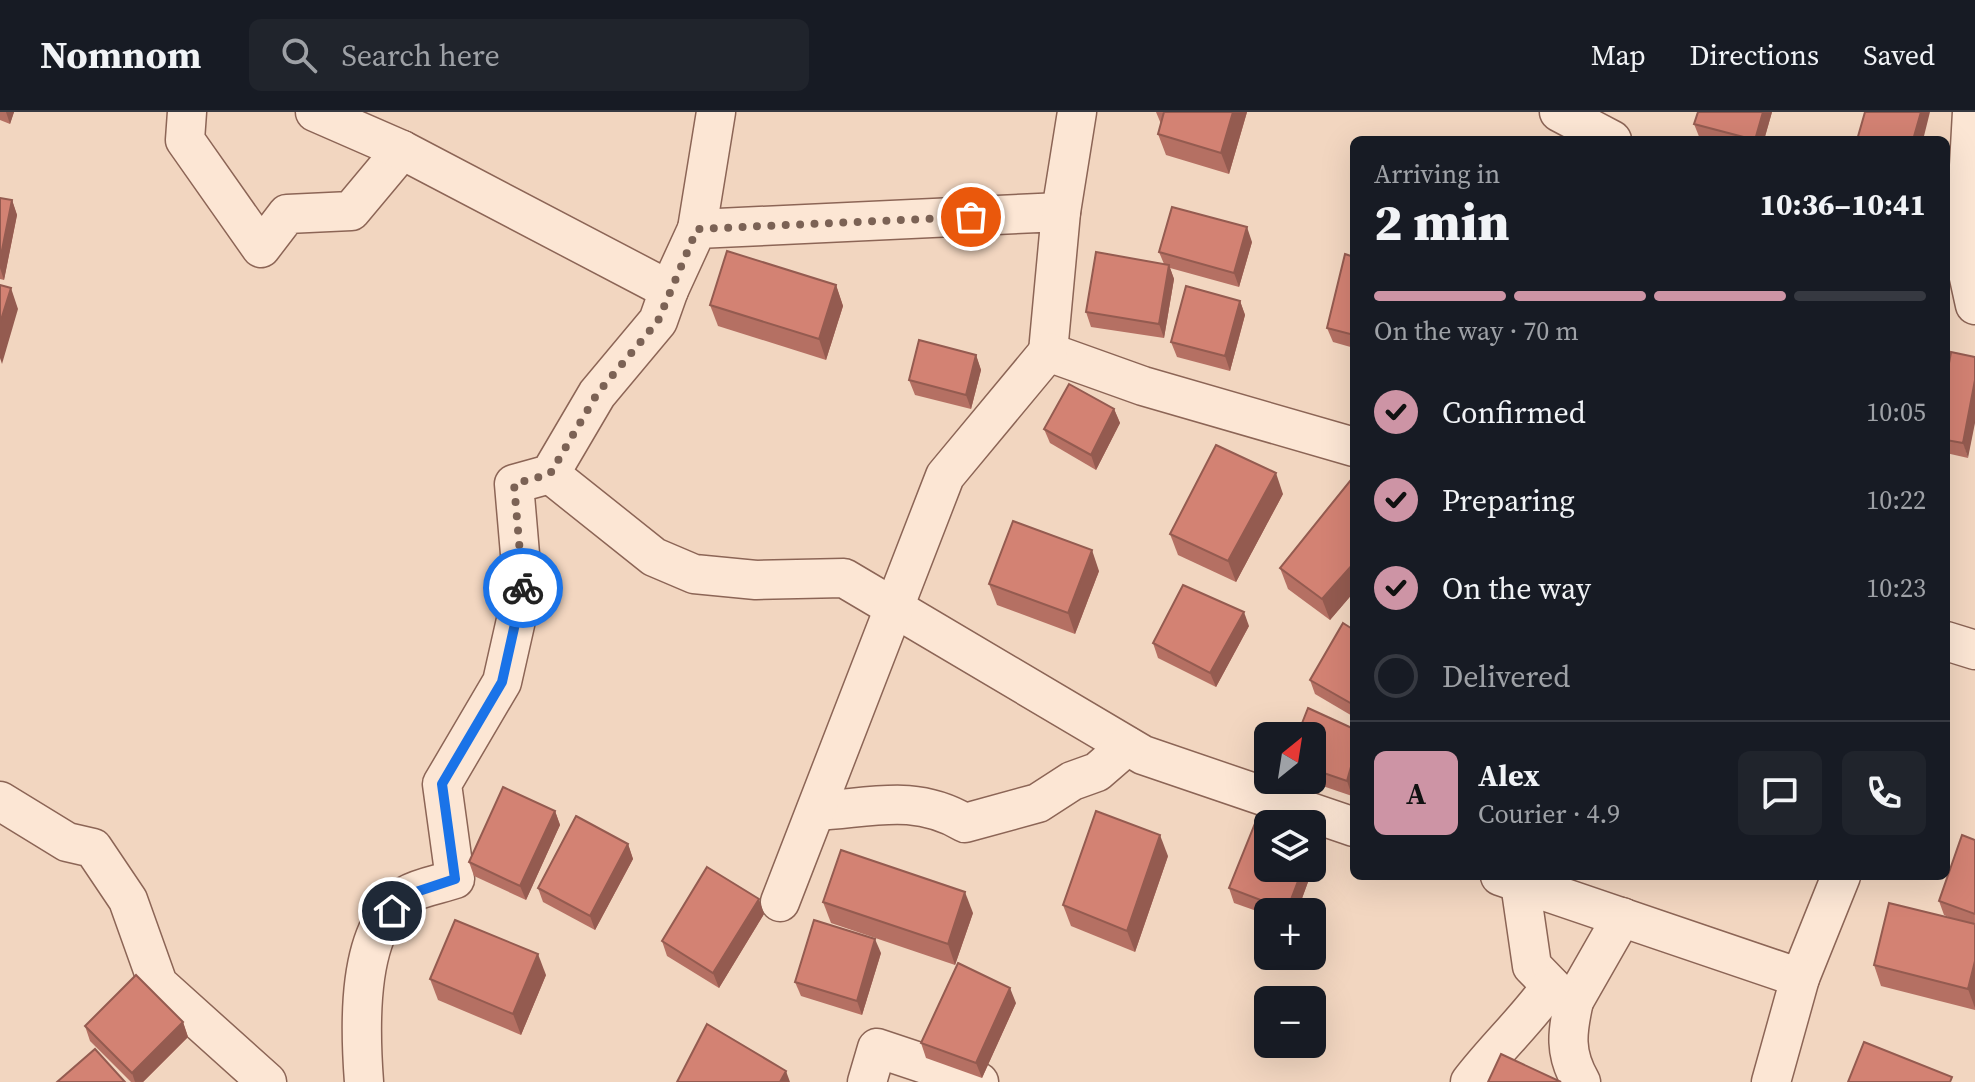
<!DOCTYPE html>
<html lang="en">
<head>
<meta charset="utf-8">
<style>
	body { margin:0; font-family:"Source Serif 4",serif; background:#20242c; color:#f1f3f6; height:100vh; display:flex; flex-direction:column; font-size:30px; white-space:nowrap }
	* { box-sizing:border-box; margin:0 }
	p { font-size:26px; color:#9ea1a6 }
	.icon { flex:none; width:44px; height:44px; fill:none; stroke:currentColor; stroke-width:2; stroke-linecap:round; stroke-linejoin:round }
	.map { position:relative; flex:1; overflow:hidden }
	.panel { position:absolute; left:1350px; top:24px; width:600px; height:744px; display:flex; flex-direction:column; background:#171b24; border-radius:12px; box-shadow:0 8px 32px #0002 }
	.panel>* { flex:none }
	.needle { width:52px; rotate:30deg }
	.buttons { position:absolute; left:1254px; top:610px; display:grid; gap:16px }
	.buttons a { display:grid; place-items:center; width:72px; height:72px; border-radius:12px; background:#171b24; box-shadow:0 8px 32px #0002; font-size:40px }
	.pin { position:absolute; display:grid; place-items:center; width:68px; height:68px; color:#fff; margin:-34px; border:4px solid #fff; border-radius:50%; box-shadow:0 2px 8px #0007 }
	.courier { position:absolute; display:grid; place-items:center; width:80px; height:80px; margin:-40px; border:6px solid #1a73e8; border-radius:50%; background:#fff; color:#222; box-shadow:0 2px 10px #0007 }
	.headline em { font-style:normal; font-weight:800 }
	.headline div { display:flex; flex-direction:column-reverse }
	.headline { display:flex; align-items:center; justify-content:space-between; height:136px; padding:0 24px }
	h1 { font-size:52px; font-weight:800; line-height:60px }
	.bar { display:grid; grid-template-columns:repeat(4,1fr); gap:12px 8px; align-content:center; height:96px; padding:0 24px }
	.bar i { height:10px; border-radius:6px; background:#363941 }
	.bar .on { background:#cd94a5 }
	.bar p { grid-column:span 4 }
	.line { display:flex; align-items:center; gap:20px; padding:0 24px; border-top:2px solid #363941 }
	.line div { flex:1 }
	.round { display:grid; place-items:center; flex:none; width:84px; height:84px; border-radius:12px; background:#20242c }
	ol { padding:0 24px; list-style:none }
	li { display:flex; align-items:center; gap:24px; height:88px }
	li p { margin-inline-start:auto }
	li .icon { padding:8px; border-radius:50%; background:#cd94a5; color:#111; stroke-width:4 }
	li:last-child { color:#9ea1a6 }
	li i { width:44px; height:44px; border:4px solid #363941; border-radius:50% }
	header { display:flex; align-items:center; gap:48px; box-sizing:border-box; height:112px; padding:0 40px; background:#171b24; border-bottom:2px solid #363941 }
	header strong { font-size:38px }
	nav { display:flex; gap:44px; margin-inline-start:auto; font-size:28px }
	.search { width:560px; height:72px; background:#20242c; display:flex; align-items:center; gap:20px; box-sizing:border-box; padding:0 28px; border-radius:12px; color:#9ea1a6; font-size:30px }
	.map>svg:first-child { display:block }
</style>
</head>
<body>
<header>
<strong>Nomnom</strong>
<div class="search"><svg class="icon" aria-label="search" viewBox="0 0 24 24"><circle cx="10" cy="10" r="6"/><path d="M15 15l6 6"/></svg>Search here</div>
<nav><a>Map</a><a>Directions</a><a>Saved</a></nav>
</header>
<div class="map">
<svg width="1975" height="970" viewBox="0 0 1975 970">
	<rect width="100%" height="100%" fill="#f2d6c0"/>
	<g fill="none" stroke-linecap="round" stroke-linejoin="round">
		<g stroke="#8c6556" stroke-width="41">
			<g id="minor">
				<polyline points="187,0 185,28 261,136 287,102 351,99 402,38"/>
				<polyline points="315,0 402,38 669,178 697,117 1061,100 1048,240 1143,274 1354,335"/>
				<polyline points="1559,0 1612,28"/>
				<polyline points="1972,0 1964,143 1975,147"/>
				<polyline points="1061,100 1077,0"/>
				<polyline points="697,117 716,0"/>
				<polyline points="1946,139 1964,143 1975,193"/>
				<polyline points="550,362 654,445 694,462 756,468 844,466 1143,643 1354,715"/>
				<polyline points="1946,529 1975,538"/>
				<polyline points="0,689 67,730 93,736 128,788 158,872 267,970"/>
				<path d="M816,699C871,696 914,681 965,711L1038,691L1072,669L1097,660L1127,634"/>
				<polyline points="1500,764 1800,866 1841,764"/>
				<polyline points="1520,771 1532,854 1562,885 1574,889 1622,805"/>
				<polyline points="780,790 945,364 1048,240"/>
				<path d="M1574,889C1567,920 1564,941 1581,970"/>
				<path d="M364,970C360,917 355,815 407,783C420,775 441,772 455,767L442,672L502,570L523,477L514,372L550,362L597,282L658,209L669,178"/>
				<polyline points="867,970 877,936 979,970"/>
				<path d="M1470,970C1496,936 1526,909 1551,874"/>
				<polyline points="1771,970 1800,866"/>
			</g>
		</g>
		<use href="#minor" stroke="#fce6d4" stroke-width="38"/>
	</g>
	<g fill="#b57063">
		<polygon points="0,0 14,0 10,12 0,8"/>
		<polygon points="1156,0 1247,0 1229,62 1166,43 1158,22 1161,12"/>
		<polygon points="1772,0 1764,28 1704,28 1700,27 1694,12"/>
		<polygon points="0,86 12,88 17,103 4,168 0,167"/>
		<polygon points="1252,130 1239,175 1170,156 1174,167 1164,226 1091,215 1086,200 1164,152 1159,140"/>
		<polygon points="1354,145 1354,236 1333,230 1327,216"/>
		<polygon points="836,173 843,194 826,248 718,214 710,193"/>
		<polygon points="1240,189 1245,203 1230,259 1177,245 1171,230"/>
		<polygon points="976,243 981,258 971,297 915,283 909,268"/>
		<polygon points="1946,268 1968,346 1946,341"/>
		<polygon points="1114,297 1120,311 1096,358 1050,331 1044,317"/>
		<polygon points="1354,364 1354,480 1330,508 1288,477 1280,456"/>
		<polygon points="1283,382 1236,470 1178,443 1170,422"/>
		<polygon points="1099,459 1075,522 997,493 989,472"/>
		<polygon points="1249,514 1216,575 1158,546 1153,531"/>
		<polygon points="1354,518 1354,605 1315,582 1310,568"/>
		<polygon points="1354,617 1354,677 1352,684 1305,668 1312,668 1312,624"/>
		<polygon points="555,699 560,713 526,788 474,764 469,750"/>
		<polygon points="1314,726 1319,740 1297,800 1268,800 1268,803 1234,791 1229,776"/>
		<polygon points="1975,728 1975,898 1881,874 1874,853 1953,807 1944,803 1939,789"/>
		<polygon points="628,732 633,747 595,818 543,790 538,776"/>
		<polygon points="1168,744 1135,840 1071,814 1063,793"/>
		<polygon points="823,790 973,801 955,853 831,811"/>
		<polygon points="764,802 719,876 667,844 662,829"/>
		<polygon points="881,841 862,903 801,884 795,870"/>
		<polygon points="546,863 521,923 438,888 430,867"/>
		<polygon points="1016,891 982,966 926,946 921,931"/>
		<polygon points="183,910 188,925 143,970 131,970 90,929 85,914"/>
	</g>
	<g fill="#945b50">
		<polygon points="6,0 14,0 10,12"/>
		<polygon points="1233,0 1247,0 1229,62 1221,41"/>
		<polygon points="1763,0 1772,0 1764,28 1755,28"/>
		<polygon points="1921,0 1930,0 1923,28 1913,28"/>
		<polygon points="12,88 17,103 4,168 0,156 0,148"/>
		<polygon points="1247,115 1252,130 1239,175 1234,161"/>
		<polygon points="1169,153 1174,167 1164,226 1159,212"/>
		<polygon points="836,173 843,194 826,248 819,227"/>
		<polygon points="11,176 18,197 2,252 0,246 0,211"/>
		<polygon points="1240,189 1245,203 1230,259 1225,244"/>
		<polygon points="976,243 981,258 971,297 966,283"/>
		<polygon points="1975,268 1975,311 1968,346 1963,331"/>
		<polygon points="1114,297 1120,311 1096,358 1091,343"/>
		<polygon points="1276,361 1283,382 1236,470 1228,449"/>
		<polygon points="1092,438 1099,459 1075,522 1068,501"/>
		<polygon points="1354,451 1354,480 1330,508 1322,487"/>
		<polygon points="1244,500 1249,514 1216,575 1210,561"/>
		<polygon points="1354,644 1354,677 1352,684 1347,669"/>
		<polygon points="555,699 560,713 526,788 520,774"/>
		<polygon points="1160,723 1168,744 1135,840 1127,819"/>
		<polygon points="1314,726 1319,740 1297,800 1288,800 1287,798 1303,756 1312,756 1312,731"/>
		<polygon points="628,732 633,747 595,818 590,804"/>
		<polygon points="965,780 973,801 955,853 948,832"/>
		<polygon points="759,787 764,802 719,876 713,861"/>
		<polygon points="875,827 881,841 862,903 857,889"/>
		<polygon points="538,842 546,863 521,923 513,902"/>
		<polygon points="1975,849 1975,896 1968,877"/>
		<polygon points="1010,876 1016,891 982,966 976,951"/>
		<polygon points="183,910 188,925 143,970 135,970 132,961"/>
		<polygon points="786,959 790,970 780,970"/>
	</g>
	<g fill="#d38273" stroke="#945b50" stroke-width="2">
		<polygon points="1164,0 1233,0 1221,41 1158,22"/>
		<polygon points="1698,0 1763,0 1755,28 1694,12"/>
		<polygon points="1865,0 1921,0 1913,28 1857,28"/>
		<polygon points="0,86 12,88 0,148"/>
		<polygon points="1172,95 1247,115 1234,161 1159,140"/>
		<polygon points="727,139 836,173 819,227 710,193"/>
		<polygon points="1096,140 1169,153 1159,212 1086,200"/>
		<polygon points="1345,142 1354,145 1354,223 1327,216"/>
		<polygon points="0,173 11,176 0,211"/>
		<polygon points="1186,174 1240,189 1225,244 1171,230"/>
		<polygon points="919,228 976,243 966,283 909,268"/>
		<polygon points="1951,240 1975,245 1975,268 1963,331 1946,328 1946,268"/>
		<polygon points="1069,272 1114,297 1091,343 1044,317"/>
		<polygon points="1216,333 1276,361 1228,449 1170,422"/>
		<polygon points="1354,364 1354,451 1322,487 1280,456"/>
		<polygon points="1013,409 1092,438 1068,501 989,472"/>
		<polygon points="1183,473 1244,500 1210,561 1153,531"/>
		<polygon points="1343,511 1354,518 1354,593 1310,568"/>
		<polygon points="1308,596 1354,617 1354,644 1347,669 1312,657 1312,624 1297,624"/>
		<polygon points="503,675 555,699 520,774 469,750"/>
		<polygon points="1096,699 1160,723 1127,819 1063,793"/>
		<polygon points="576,704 628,732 590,804 538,776"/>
		<polygon points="1258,704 1279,712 1268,712 1268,756 1303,756 1287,798 1229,776"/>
		<polygon points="1962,723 1975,728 1975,802 1939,789"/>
		<polygon points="841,738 965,780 948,832 823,790"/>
		<polygon points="707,755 759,787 713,861 662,829"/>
		<polygon points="1889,791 1975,812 1975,849 1968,877 1874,853"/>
		<polygon points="455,808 538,842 513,902 430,867"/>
		<polygon points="814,808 875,827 857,889 795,870"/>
		<polygon points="958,851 1010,876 976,951 921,931"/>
		<polygon points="136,863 183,910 132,961 85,914"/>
		<polygon points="707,912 786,959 780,970 677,970"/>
		<polygon points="1864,930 1952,965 1950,970 1848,970"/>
		<polygon points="95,937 125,970 57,970"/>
		<polygon points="1501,942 1561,970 1488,970"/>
	</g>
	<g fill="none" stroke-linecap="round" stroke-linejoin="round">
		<polyline stroke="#7b6255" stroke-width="8" stroke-dasharray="0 14.4" points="523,476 514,372 550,362 597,282 658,209 697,117 971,105"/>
		<polyline stroke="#1a73e8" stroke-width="10" points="392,799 407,783 455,767 442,672 502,570 523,476"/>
	</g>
</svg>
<div class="buttons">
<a><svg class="needle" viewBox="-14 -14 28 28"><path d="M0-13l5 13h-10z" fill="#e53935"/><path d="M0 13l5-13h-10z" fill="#9ea1a6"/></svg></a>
<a><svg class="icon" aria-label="layers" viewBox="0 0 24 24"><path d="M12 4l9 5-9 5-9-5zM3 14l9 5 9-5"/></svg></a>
<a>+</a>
<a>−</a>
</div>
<div class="pin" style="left:971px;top:105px;background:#ea580c"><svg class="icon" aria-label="bag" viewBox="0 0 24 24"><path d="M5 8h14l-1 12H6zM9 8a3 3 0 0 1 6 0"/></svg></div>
<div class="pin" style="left:392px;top:799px;background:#1f2937"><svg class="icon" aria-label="home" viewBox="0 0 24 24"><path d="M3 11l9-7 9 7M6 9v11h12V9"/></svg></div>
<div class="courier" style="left:523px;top:476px"><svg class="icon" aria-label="bike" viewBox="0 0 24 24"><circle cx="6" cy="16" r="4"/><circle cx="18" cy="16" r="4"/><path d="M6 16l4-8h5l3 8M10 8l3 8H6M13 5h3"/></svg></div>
<section class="panel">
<div class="headline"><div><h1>2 min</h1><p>Arriving in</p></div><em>10:36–10:41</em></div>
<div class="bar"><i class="on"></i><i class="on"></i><i class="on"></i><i></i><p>On the way · 70 m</p></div>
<ol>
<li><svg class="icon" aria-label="check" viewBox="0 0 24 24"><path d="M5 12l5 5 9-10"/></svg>Confirmed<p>10:05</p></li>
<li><svg class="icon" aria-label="check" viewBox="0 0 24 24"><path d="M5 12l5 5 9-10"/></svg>Preparing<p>10:22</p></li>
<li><svg class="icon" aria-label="check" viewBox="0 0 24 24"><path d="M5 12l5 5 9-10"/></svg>On the way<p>10:23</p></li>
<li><i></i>Delivered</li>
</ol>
<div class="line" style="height:144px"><b class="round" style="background:#cd94a5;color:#111">A</b><div><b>Alex</b><p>Courier · 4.9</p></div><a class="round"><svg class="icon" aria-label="chat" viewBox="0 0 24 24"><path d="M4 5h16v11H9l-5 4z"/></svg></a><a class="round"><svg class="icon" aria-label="phone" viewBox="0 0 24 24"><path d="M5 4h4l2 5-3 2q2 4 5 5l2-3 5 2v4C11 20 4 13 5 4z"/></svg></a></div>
</section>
</div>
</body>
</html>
